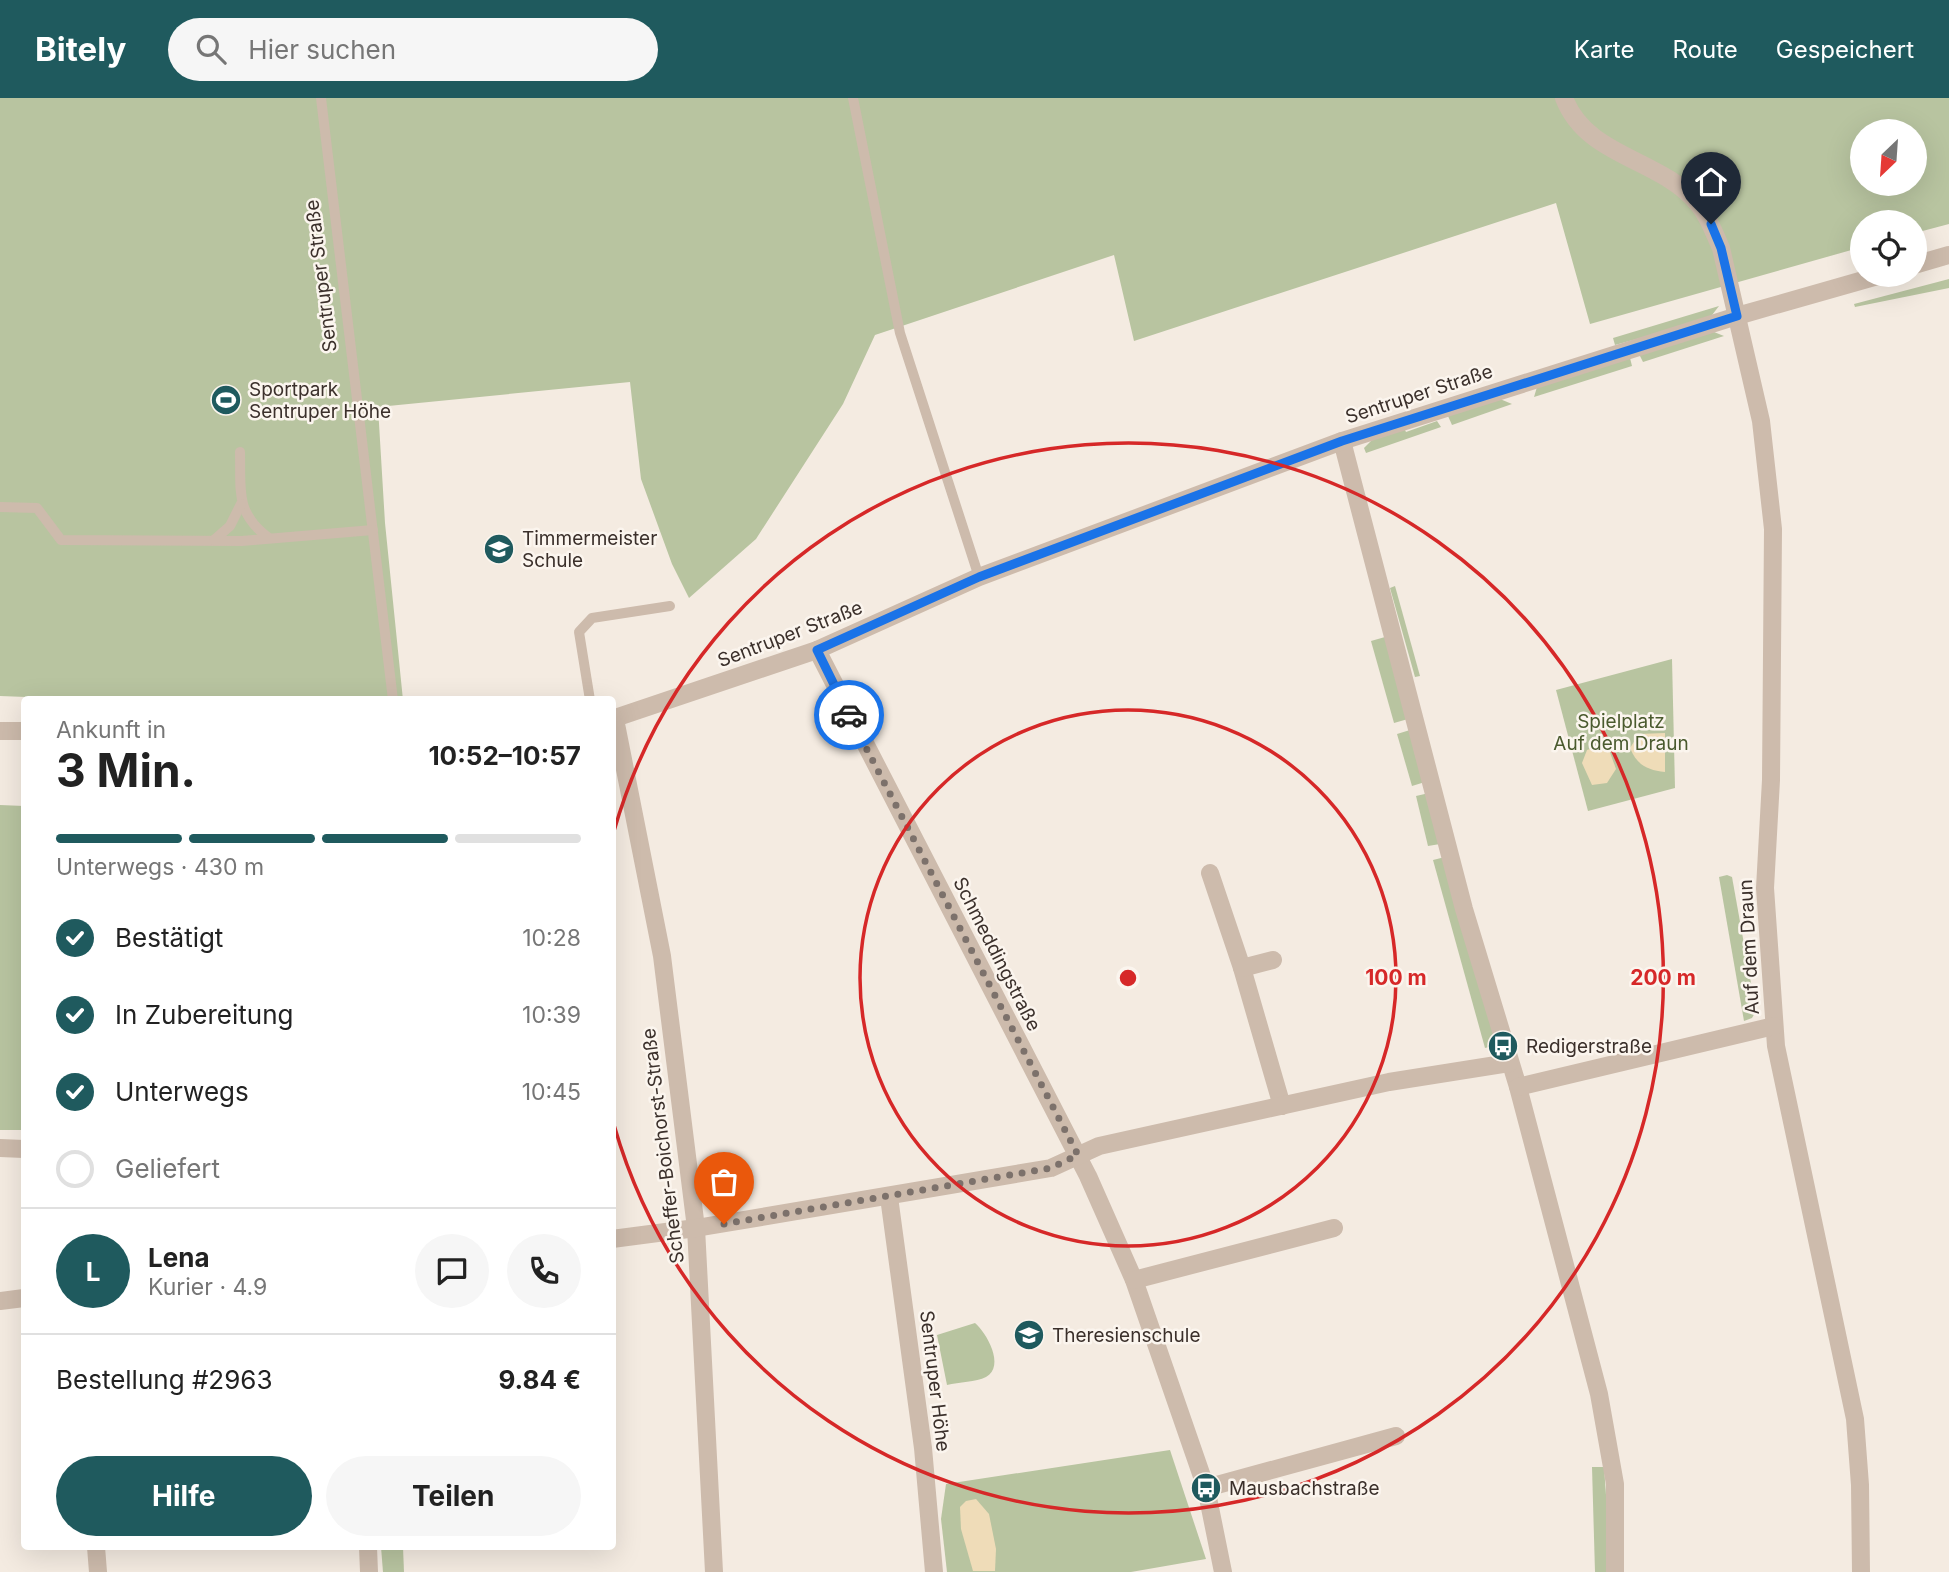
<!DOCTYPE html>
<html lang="de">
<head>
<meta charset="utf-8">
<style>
	body { margin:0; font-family:Inter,sans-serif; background:#f6f6f6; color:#222; height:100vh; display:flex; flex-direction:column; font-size:26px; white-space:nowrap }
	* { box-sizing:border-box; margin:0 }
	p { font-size:23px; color:#767676 }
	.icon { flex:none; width:38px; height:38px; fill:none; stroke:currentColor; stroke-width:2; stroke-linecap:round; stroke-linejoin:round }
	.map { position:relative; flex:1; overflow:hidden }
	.panel { position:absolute; left:21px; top:598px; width:595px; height:854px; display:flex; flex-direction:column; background:#fff; border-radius:7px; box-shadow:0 7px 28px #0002 }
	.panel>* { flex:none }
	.needle { width:46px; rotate:205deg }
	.buttons { position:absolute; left:1850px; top:21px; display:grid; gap:14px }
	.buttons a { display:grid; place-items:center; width:77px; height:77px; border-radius:50%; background:#fff; box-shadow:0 7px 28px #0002; font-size:35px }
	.pin { position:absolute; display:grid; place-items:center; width:60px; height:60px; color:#fff; margin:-72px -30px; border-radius:50% 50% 50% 0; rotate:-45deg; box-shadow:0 0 7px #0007 }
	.pin .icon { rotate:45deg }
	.courier { position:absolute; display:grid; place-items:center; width:70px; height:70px; margin:-35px; border:5px solid #1a73e8; border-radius:50%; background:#fff; color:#222; box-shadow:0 2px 9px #0007 }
	.head em { font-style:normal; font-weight:700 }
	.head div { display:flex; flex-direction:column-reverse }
	.head { display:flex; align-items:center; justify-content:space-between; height:119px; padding:0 35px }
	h1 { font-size:46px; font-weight:700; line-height:52px }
	.bar { display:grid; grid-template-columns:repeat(4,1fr); gap:10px 7px; align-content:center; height:84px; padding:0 35px }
	.bar i { height:9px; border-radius:5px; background:#e0e0e0 }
	.bar .on { background:#1f5a5e }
	.bar p { grid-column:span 4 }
	.line { display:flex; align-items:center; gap:18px; padding:0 35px; border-top:2px solid #e0e0e0 }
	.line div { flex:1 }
	.round { display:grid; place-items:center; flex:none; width:74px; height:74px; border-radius:37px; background:#f6f6f6 }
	ol { padding:0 35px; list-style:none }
	li { display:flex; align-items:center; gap:21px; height:77px }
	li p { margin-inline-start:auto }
	li .icon { padding:7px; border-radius:50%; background:#1f5a5e; color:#fff; stroke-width:4 }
	li:last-child { color:#767676 }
	li i { width:38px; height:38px; border:4px solid #e0e0e0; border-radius:50% }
	.cta { display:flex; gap:14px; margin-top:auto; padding:14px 35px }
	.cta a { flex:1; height:80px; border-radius:42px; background:#1f5a5e; color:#fff; font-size:28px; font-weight:700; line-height:80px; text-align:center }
	.cta a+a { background:#f6f6f6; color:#222 }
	header { display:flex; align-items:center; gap:42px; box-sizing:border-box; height:98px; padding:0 35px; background:#1f5a5e; color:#fff }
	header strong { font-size:33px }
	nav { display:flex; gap:38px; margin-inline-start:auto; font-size:24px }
	.search { width:490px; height:63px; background:#f6f6f6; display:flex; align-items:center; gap:18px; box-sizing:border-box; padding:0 24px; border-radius:38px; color:#767676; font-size:26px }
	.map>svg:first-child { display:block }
</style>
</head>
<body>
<header>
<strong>Bitely</strong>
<div class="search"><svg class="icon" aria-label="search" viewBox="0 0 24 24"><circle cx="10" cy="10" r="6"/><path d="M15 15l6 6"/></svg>Hier suchen</div>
<nav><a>Karte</a><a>Route</a><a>Gespeichert</a></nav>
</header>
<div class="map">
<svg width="1949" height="1474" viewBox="0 0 1949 1474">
	<rect width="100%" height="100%" fill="#f4ebe1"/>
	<g fill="#b8c4a0" fill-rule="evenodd">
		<path d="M0,0H1949V126L1915,135L1914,124H1862V149L1590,226L1556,105L1134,243L1114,157L875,237L843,306L756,441L689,500L672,466L641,381L630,284L378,309L385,425L403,602H107L0,598ZM1862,33H1914V86H1862Z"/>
		<polygon points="1949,181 1949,190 1855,209 1854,206"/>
		<polygon points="1719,208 1709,221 1615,247 1613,240"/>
		<polygon points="1714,234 1724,238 1643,264 1639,256"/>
		<polygon points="1630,260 1632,268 1534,299 1537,289"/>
		<polygon points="1500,301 1512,306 1452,327 1448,318"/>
		<polygon points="1437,323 1441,329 1366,355 1364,350 1372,342 1404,330 1406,334"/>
		<polygon points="1395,488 1420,578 1415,579 1390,490"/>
		<polygon points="1385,539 1408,621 1394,625 1371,543"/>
		<polygon points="1672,561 1675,690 1588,713 1556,592"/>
		<polygon points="1410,632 1425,684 1412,688 1397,636"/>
		<polygon points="1429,695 1440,746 1428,748 1416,698"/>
		<polygon points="0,707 24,708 24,1032 0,1032"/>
		<polygon points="1445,759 1497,947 1485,950 1433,762"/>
		<polygon points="1727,777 1732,779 1756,913 1752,920 1744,923 1719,779"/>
		<path d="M975,1225C986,1234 1006,1268 986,1279C976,1284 959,1284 947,1287L937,1237Z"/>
		<polygon points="1170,1352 1206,1461 1131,1474 947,1474 941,1421 946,1386"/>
		<polygon points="1592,1369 1604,1369 1608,1424 1606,1474 1595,1474"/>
		<polygon points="381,1449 403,1449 404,1474 383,1474"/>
	</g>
	<g fill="#efdcb8">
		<path d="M1665,635V674C1647,672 1637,667 1630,650L1639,636Z"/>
		<polygon points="1603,647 1608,649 1616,671 1607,685 1592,687 1582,665 1587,652"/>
		<polygon points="976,1401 989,1416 996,1451 995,1473 973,1473 961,1431 960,1409 966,1403"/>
	</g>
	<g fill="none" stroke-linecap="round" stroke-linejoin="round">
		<g stroke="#cdbbac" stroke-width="10">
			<polyline points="321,0 393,602"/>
			<polyline points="853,0 900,235 979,479"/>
			<path d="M240,354C241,393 235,415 269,440"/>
			<polyline points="0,409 37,410 61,442 242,443 373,432"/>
			<polyline points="214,442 230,428 241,406"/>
			<polyline points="590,602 579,534 592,520 670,508"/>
		</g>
		<g stroke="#cdbbac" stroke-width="18">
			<path d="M1564,0C1587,60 1661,60 1698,106C1709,119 1714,135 1721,150L1761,323L1773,431L1771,682L1765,790L1776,948L1855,1321L1860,1387L1861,1474"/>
			<polyline points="1914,167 1949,157"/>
			<polyline points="1342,343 1464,811 1518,989 1599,1296 1615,1386 1615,1474"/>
			<polyline points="817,552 1088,1078 1134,1182 1206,1390 1223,1474"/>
			<polyline points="612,621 817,552 979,479 1342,343 1737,218 1881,177"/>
			<polyline points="615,621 662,858 696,1130 714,1474"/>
			<polyline points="0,633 24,633"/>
			<polyline points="1210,775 1242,870 1282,1008"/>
			<polyline points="1242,870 1273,862"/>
			<polyline points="1518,989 1774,928"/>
			<polyline points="0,1050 24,1051"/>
			<polyline points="889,1099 923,1350 934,1474"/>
			<polyline points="612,1141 696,1130 1051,1070 1099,1048 1389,984 1509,965"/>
			<polyline points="1134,1182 1334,1130"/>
			<polyline points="0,1203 24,1200"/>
			<polyline points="1206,1390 1396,1338"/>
			<polyline points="96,1449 98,1474"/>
			<polyline points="368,1449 369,1474"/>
		</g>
	</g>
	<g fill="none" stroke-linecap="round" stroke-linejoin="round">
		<polyline stroke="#7c716b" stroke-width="7" stroke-dasharray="0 12.6" points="724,1126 1051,1070 1078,1057 849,617"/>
		<polyline stroke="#1a73e8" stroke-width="9" points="849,617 817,552 979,479 1342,343 1737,218 1721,150 1711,126"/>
	</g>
	<g fill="none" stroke="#d62828" stroke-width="3.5">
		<circle cx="1128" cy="880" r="268"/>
		<path d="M614 733A535 535 0 1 1 614 1027"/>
	</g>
	<defs>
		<g id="stadium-disc" transform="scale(1.575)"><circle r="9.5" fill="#1f5a5e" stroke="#fbf5ee"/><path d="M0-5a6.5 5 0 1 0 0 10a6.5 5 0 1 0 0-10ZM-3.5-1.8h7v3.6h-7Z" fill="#fff"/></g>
		<g id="university-disc" transform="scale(1.575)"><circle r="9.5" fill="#1f5a5e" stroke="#fbf5ee"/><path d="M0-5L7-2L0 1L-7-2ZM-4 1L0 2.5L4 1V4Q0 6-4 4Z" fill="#fff"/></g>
		<g id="bus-disc" transform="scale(1.575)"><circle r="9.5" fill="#1f5a5e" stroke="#fbf5ee"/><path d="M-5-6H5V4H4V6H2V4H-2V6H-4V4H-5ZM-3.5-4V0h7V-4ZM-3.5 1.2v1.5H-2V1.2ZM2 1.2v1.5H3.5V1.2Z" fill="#fff"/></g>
		<g id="school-disc" transform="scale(1.575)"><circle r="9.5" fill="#1f5a5e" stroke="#fbf5ee"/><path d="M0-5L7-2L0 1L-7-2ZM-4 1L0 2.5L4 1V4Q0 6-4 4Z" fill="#fff"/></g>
	</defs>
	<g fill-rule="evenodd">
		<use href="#stadium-disc" x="226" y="302"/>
		<use href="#university-disc" x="499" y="451"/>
		<use href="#bus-disc" x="1503" y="948"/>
		<use href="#school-disc" x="1029" y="1237"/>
		<use href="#bus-disc" x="1206" y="1390"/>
	</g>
	<g text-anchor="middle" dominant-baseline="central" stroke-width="5" stroke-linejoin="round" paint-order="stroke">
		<g font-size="19" fill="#3b302b" stroke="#fbf5ee">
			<text transform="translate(321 178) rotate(-97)">Sentruper Straße</text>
			<text transform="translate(1419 296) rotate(-18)">Sentruper Straße</text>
			<text transform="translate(790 536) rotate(-21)">Sentruper Straße</text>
			<text transform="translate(1749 849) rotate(-93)">Auf dem Draun</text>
			<text transform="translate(997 856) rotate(63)">Schmeddingstraße</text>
			<text transform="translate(663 1048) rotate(-97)">Scheffer-Boichorst-Straße</text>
			<text transform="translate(935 1283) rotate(83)">Sentruper Höhe</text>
		</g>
		<g font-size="19" fill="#3b302b" stroke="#fbf5ee" text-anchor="start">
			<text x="249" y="291">Sportpark<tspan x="249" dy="22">Sentruper Höhe</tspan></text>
			<text x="522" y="440">Timmermeister<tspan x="522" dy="22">Schule</tspan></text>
			<text x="1526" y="948">Redigerstraße</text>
			<text x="1052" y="1237">Theresienschule</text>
			<text x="1229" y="1390">Mausbachstraße</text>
		</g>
		<g font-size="19" fill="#4a5a2e" stroke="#fbf5ee">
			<text x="1621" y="623">Spielplatz<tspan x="1621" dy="22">Auf dem Draun</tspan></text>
		</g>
	</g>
	<circle cx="1128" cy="880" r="10" fill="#d62828" stroke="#fbf5ee" stroke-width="3.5"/>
	<g font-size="21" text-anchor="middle" font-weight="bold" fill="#d62828" stroke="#fbf5ee" stroke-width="5" stroke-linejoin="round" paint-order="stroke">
		<text x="1396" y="887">100 m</text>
		<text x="1663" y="887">200 m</text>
	</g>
</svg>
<div class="buttons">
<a><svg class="needle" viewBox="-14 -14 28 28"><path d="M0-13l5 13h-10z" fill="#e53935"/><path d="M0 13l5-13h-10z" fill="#767676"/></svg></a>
<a><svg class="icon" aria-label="locate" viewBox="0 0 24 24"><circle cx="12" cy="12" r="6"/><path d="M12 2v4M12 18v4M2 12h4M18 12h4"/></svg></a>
</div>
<div class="pin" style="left:724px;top:1126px;background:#ea580c"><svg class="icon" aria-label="bag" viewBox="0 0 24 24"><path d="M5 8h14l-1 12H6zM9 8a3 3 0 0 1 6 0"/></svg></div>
<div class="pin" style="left:1711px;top:126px;background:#1f2937"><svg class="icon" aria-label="home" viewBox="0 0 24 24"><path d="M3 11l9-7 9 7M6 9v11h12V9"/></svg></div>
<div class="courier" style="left:849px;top:617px"><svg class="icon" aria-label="car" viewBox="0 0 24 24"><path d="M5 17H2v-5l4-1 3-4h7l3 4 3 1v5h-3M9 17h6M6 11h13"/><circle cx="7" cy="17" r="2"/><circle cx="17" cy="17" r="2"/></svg></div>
<section class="panel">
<div class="head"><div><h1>3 Min.</h1><p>Ankunft in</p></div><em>10:52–10:57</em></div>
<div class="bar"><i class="on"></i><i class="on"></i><i class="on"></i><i></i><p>Unterwegs · 430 m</p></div>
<ol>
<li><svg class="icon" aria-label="check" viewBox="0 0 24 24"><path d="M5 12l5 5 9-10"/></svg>Bestätigt<p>10:28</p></li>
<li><svg class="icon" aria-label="check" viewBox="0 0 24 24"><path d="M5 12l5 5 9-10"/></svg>In Zubereitung<p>10:39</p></li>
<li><svg class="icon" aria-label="check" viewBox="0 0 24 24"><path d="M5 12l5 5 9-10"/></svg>Unterwegs<p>10:45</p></li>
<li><i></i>Geliefert</li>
</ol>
<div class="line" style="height:126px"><b class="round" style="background:#1f5a5e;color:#fff">L</b><div><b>Lena</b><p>Kurier · 4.9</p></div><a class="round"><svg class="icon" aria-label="chat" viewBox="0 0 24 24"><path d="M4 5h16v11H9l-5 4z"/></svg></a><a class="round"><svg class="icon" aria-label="phone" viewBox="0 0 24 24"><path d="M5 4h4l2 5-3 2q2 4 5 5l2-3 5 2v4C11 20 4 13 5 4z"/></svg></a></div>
<div class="line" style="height:91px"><div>Bestellung #2963</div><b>9.84 €</b></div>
<div class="cta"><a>Hilfe</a><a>Teilen</a></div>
</section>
</div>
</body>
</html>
